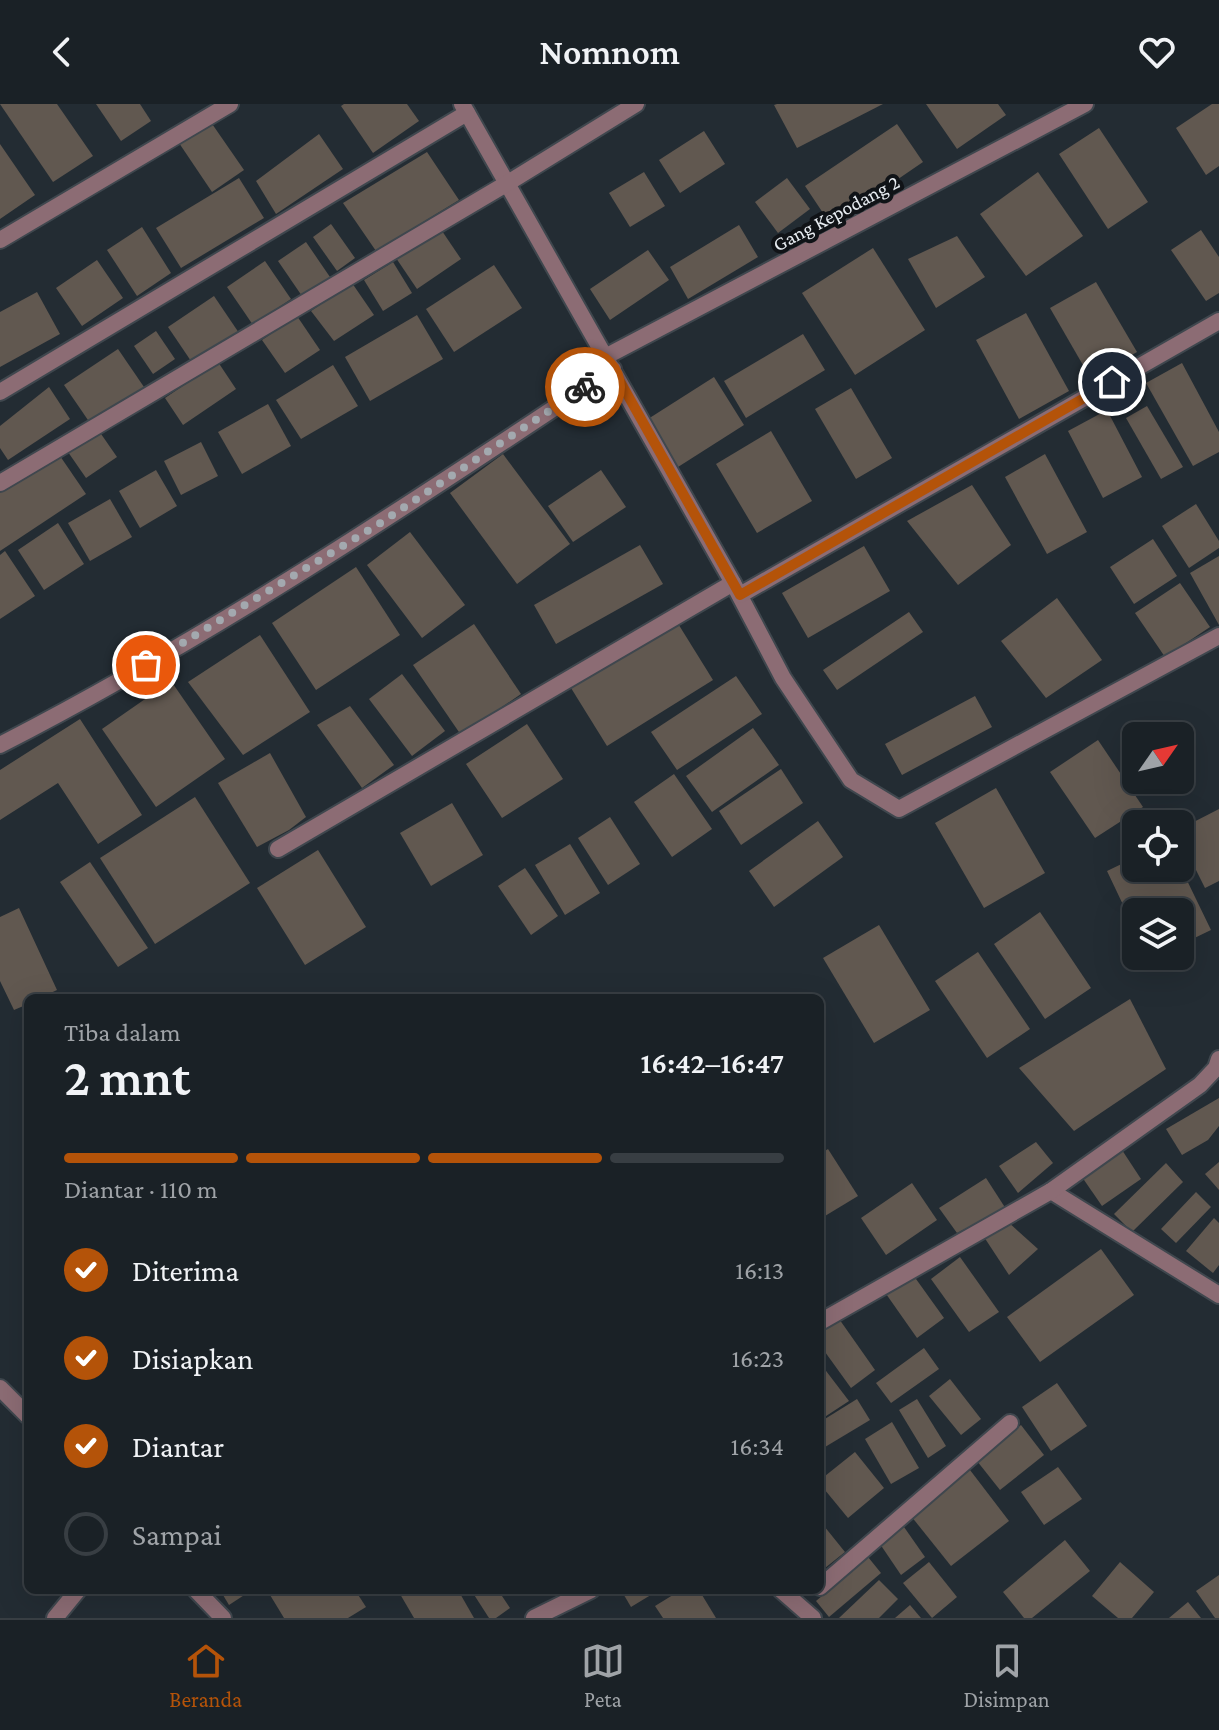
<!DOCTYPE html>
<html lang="id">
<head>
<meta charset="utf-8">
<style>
	body { margin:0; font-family:"Crimson Pro",serif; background:#23292e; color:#f1f3f6; height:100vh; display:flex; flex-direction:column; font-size:30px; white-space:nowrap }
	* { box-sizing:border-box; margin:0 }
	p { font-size:26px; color:#9fa3a7 }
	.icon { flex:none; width:44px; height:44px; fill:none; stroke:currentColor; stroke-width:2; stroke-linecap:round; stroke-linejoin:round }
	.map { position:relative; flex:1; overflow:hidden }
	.details { position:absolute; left:24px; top:890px; width:800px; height:600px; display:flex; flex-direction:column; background:#1a2126; border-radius:12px; box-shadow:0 8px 32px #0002,0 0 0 2px #383e43 }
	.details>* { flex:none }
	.needle { width:52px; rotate:56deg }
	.tools { position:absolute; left:1122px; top:618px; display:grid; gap:16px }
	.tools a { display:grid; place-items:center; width:72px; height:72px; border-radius:12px; background:#1a2126; box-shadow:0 8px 32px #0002,0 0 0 2px #383e43; font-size:40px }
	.pin { position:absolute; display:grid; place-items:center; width:68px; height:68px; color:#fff; margin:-34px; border:4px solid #fff; border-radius:50%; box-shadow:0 2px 8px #0007 }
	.courier { position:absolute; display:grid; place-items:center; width:80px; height:80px; margin:-40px; border:6px solid #b45309; border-radius:50%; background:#fff; color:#222; box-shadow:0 2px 10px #0007 }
	.head em { font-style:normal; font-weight:600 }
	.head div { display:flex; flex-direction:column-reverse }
	.head { display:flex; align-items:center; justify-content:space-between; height:136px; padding:0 40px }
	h1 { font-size:52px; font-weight:600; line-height:60px }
	.bar { display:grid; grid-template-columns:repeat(4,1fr); gap:12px 8px; align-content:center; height:96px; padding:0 40px }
	.bar i { height:10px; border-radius:6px; background:#383e43 }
	.bar .selected { background:#b45309 }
	.bar p { grid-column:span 4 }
	ol { padding:0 40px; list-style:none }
	li { display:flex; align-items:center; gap:24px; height:88px }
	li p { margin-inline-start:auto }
	li .icon { padding:8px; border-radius:50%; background:#b45309; color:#fff; stroke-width:4 }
	li:last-child { color:#9fa3a7 }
	li i { width:44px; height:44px; border:4px solid #383e43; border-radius:50% }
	header { display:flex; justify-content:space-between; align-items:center; height:104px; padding:0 40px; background:#1a2126; font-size:36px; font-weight:600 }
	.tabs { display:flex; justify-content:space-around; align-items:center; height:112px; border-top:2px solid #383e43; background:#1a2126; font-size:22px; color:#9fa3a7 }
	.tabs a { display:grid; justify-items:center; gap:4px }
	.tabs .selected { color:#b45309 }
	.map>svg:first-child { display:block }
</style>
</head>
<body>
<header><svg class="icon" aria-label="back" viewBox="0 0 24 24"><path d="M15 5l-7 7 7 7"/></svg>Nomnom<svg class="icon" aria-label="heart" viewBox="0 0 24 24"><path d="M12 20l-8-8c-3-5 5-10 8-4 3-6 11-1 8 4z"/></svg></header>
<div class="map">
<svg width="1219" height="1514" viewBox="0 0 1219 1514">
	<rect width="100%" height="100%" fill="#232c33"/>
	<g fill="#615850">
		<polygon points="0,0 57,0 93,52 53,78"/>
		<polygon points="96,0 140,0 151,17 121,37"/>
		<polygon points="344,0 407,0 419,17 373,49 341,2"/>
		<polygon points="777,0 883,0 797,44 774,1"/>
		<polygon points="926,0 998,0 1006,11 957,45"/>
		<polygon points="1212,0 1219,0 1219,62 1206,71 1176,24"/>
		<polygon points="208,14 244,66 212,88 177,36"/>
		<polygon points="897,20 923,58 831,121 805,82"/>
		<polygon points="1099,24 1148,98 1108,125 1059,50"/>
		<polygon points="704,27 725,60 680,89 659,56"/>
		<polygon points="319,30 343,65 276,110 256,77"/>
		<polygon points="0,40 35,91 0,115"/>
		<polygon points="427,48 459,96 376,147 343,99"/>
		<polygon points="644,68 665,102 630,123 609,89"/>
		<polygon points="1038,68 1083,132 1026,172 980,110"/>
		<polygon points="239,74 264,114 181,164 156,124"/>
		<polygon points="787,74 810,105 778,129 755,98"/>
		<polygon points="331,120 355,154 337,167 313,133"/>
		<polygon points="739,121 758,153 688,195 670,163"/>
		<polygon points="142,123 171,169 137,192 107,146"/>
		<polygon points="440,124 461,155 417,185 396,154"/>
		<polygon points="1201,126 1219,153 1219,189 1206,197 1171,146"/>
		<polygon points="957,132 985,173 936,204 908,155"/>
		<polygon points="306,138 330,173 302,192 278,157"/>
		<polygon points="873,144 925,226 855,271 802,189"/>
		<polygon points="648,146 669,176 610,216 590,185"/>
		<polygon points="97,156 123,194 82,222 56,184"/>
		<polygon points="265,157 291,195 253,221 227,183"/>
		<polygon points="393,158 412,189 383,207 364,176"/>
		<polygon points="494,161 522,204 454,248 426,205"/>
		<polygon points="1096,178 1137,248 1091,275 1050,204"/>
		<polygon points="352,179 374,211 334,237 311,207"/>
		<polygon points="37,188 60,230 0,263 0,208"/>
		<polygon points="214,192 239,229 193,260 168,223"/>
		<polygon points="1026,209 1069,287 1019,315 976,236"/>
		<polygon points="417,211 443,255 370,297 345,253"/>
		<polygon points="297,212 320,246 285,269 262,236"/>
		<polygon points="156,227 175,255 153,270 134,242"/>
		<polygon points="803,230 825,266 746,314 724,277"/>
		<polygon points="118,245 144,283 90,319 64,281"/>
		<polygon points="218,258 236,285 183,321 165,294"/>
		<polygon points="1182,259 1219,328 1219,348 1193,362 1146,279"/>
		<polygon points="333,261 358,302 301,335 276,296"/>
		<polygon points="714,273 744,321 678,363 648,315"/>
		<polygon points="49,283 70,315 8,356 0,344 0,322"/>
		<polygon points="851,284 892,354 856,375 815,305"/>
		<polygon points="268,300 291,342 242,370 218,328"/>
		<polygon points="1147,302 1183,363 1161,375 1126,314"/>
		<polygon points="1107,306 1142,373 1103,394 1068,327"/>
		<polygon points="99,327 117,353 86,374 68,348"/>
		<polygon points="771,327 812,397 757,429 716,360"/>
		<polygon points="201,338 218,372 181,391 164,357"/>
		<polygon points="58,349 86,390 0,447 0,389"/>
		<polygon points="503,350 570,440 517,480 450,389"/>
		<polygon points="1045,350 1087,428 1047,450 1005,373"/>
		<polygon points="156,366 177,402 140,424 119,387"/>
		<polygon points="601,366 626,403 573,438 548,402"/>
		<polygon points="972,381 1011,441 958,481 907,417"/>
		<polygon points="110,395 132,433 90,457 68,419"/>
		<polygon points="1196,400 1219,437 1219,444 1189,464 1162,422"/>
		<polygon points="58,419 84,460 44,486 18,446"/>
		<polygon points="410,428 465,501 422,534 367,461"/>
		<polygon points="1153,435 1177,472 1134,500 1110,463"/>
		<polygon points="640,441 663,480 556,540 534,501"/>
		<polygon points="864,442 890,487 808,534 782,489"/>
		<polygon points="5,447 35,492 0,515 0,451"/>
		<polygon points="1219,452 1219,521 1190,469"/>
		<polygon points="356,463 400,531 316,586 272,519"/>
		<polygon points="1180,479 1210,523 1165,553 1135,509"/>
		<polygon points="1057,494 1102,556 1046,594 1001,537"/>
		<polygon points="909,508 923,528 837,586 823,566"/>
		<polygon points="677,518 713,576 607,642 571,584"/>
		<polygon points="474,520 521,590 461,631 413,561"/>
		<polygon points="260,531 310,608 243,651 188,578"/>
		<polygon points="402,570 445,627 412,652 369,595"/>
		<polygon points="736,572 762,610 677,666 651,628"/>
		<polygon points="171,577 225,655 156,703 102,625"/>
		<polygon points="975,592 992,623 902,671 885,640"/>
		<polygon points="350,602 394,661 362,684 317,621"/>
		<polygon points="80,615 142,711 98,740 58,679 0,716 0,666"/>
		<polygon points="527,620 563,675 502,714 466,660"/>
		<polygon points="753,624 779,661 712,708 686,672"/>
		<polygon points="1098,636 1143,703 1095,734 1050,668"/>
		<polygon points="270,649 306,713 289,726 257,743 218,679"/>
		<polygon points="781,665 803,699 741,741 719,707"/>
		<polygon points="674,670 712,725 672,753 634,698"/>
		<polygon points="996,684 1045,769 984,804 935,719"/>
		<polygon points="195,693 250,779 155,840 100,754"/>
		<polygon points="452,699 483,751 431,782 400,729"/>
		<polygon points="1219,705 1219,777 1205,784 1180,734 1180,725"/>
		<polygon points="610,713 640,760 608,781 578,734"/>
		<polygon points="818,717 843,753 774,803 749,767"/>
		<polygon points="570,740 600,789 565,811 535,761"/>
		<polygon points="318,746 366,823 305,861 257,784"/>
		<polygon points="1136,753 1136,764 1181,764 1211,826 1180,841 1180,808 1136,808 1136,828 1107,767"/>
		<polygon points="90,758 148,844 118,863 60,778"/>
		<polygon points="525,764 558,812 531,831 498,782"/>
		<polygon points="19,804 57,886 40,894 28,894 28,900 14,906 0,877 0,813"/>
		<polygon points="1040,808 1091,884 1045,915 994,840"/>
		<polygon points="879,821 930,906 874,939 823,854"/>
		<polygon points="978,848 1030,925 987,954 935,877"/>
		<polygon points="1130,895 1166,965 1074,1027 1019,964"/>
		<polygon points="1219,994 1219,1022 1208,1036 1182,1051 1166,1025"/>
		<polygon points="1036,1038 1053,1059 1018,1089 999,1062"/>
		<polygon points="828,1045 858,1092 820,1115 820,1050"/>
		<polygon points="1122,1046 1141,1075 1102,1102 1082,1073"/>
		<polygon points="1219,1058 1219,1086 1205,1070"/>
		<polygon points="1166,1059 1183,1078 1132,1128 1114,1110"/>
		<polygon points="986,1074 1006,1105 957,1129 939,1104"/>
		<polygon points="912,1079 937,1116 886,1151 861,1114"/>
		<polygon points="1196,1088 1211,1103 1176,1139 1161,1125"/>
		<polygon points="1214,1114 1219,1119 1219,1161 1213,1169 1186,1147"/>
		<polygon points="1007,1117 1038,1145 1009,1171 984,1133"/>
		<polygon points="1101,1145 1134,1191 1040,1258 1007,1213"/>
		<polygon points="960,1153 999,1208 969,1228 931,1175"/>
		<polygon points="911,1168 944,1214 917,1234 884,1187"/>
		<polygon points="837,1212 875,1266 851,1284 820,1241 820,1224"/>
		<polygon points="924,1244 939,1265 891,1299 876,1279"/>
		<polygon points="820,1259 849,1297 820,1316"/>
		<polygon points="950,1275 981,1315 961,1331 929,1292"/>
		<polygon points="1057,1279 1087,1322 1051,1347 1022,1303"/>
		<polygon points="857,1295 870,1316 820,1346 820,1318"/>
		<polygon points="917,1295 946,1342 928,1354 899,1306"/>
		<polygon points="892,1318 919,1364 891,1380 865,1335"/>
		<polygon points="1021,1321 1044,1351 1000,1386 977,1357"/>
		<polygon points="855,1348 884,1384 848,1414 820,1380 820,1376"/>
		<polygon points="1058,1363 1082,1395 1044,1421 1021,1388"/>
		<polygon points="970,1366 1009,1417 951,1462 911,1412"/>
		<polygon points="820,1417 845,1448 820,1468"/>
		<polygon points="904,1423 925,1453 901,1471 880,1440"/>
		<polygon points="1065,1436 1090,1467 1032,1514 1024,1514 1003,1488"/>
		<polygon points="868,1453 881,1469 829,1513 816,1497"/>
		<polygon points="929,1458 957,1493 932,1514 903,1479"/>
		<polygon points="1120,1458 1154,1488 1132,1514 1118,1514 1092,1492"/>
		<polygon points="1219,1471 1219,1514 1215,1514 1196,1487"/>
		<polygon points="879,1476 898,1495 879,1514 839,1514"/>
		<polygon points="220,1486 252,1486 229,1501"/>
		<polygon points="267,1486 355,1486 366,1503 348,1514 284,1514"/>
		<polygon points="407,1486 458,1486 474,1514 414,1514 400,1490"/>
		<polygon points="471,1486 498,1486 510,1504 496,1514 489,1514"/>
		<polygon points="621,1486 659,1486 631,1503"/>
		<polygon points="681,1486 699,1486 716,1514 663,1514 655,1502"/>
		<polygon points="1188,1498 1201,1514 1169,1514"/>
		<polygon points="910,1501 921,1514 895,1514"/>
	</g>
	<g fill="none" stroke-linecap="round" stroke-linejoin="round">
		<g stroke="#3f474e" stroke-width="20">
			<g id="street">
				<polyline points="462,0 733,479 783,574 851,676 899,705 1219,532"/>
				<polyline points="0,136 230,0"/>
				<polyline points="605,253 1085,0"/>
				<polyline points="0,288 467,9"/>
				<polyline points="0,379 506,80 636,0"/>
				<polyline points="740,491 1219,217"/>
				<path d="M0,641C214,531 413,398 613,265"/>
				<polyline points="278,745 733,479"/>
				<polyline points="1051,1087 1219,1191"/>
				<polyline points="820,1218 1051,1087 1200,981 1216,964 1219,955"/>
				<polyline points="0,1284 28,1312"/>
				<polyline points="820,1483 1010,1319"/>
				<polyline points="196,1486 223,1514"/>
				<polyline points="781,1486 813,1514"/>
				<polyline points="55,1514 78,1486"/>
				<polyline points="534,1514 591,1486"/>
			</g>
		</g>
		<use href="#street" stroke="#8c6c74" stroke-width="16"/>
	</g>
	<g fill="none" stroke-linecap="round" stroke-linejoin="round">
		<polyline stroke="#a3a9af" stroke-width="8" stroke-dasharray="0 14.4" points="146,561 379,420 585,283"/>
		<polyline stroke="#b45309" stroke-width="10" points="585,283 613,265 740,491 1112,278"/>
	</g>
	<g text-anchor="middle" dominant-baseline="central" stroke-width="8" stroke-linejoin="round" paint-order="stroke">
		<g font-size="20" fill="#e8edf2" stroke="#101317">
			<text transform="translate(836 109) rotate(-28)">Gang Kepodang 2</text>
		</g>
	</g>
</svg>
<div class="tools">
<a><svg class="needle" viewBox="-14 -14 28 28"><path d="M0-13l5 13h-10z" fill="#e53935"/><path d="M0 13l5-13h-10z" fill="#9fa3a7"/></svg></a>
<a><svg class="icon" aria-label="locate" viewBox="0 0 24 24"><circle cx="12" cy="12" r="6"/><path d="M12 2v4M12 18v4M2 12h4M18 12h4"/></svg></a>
<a><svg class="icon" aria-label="layers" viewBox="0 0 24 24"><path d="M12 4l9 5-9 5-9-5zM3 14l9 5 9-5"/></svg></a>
</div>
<div class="pin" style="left:146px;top:561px;background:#ea580c"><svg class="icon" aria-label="bag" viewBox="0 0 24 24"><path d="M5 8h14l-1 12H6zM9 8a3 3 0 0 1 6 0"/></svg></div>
<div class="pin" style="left:1112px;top:278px;background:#1f2937"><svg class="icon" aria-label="home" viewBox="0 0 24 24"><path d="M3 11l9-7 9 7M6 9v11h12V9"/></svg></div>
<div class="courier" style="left:585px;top:283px"><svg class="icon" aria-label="bike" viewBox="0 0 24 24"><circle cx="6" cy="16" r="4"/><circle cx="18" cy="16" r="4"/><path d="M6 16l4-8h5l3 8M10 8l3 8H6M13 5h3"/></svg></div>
<section class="details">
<div class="head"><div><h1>2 mnt</h1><p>Tiba dalam</p></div><em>16:42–16:47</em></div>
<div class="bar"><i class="selected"></i><i class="selected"></i><i class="selected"></i><i></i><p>Diantar · 110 m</p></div>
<ol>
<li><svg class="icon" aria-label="check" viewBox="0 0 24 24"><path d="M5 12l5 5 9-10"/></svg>Diterima<p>16:13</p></li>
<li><svg class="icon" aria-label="check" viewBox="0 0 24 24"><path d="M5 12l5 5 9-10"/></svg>Disiapkan<p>16:23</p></li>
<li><svg class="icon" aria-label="check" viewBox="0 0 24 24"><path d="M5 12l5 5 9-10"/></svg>Diantar<p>16:34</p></li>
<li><i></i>Sampai</li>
</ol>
</section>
</div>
<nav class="tabs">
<a class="selected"><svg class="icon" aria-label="home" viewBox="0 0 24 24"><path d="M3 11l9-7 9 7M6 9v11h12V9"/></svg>Beranda</a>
<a><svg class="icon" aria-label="map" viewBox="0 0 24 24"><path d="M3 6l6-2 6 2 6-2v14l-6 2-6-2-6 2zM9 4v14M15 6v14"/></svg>Peta</a>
<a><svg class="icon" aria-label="saved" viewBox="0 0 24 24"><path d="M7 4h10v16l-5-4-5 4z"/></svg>Disimpan</a>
</nav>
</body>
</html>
